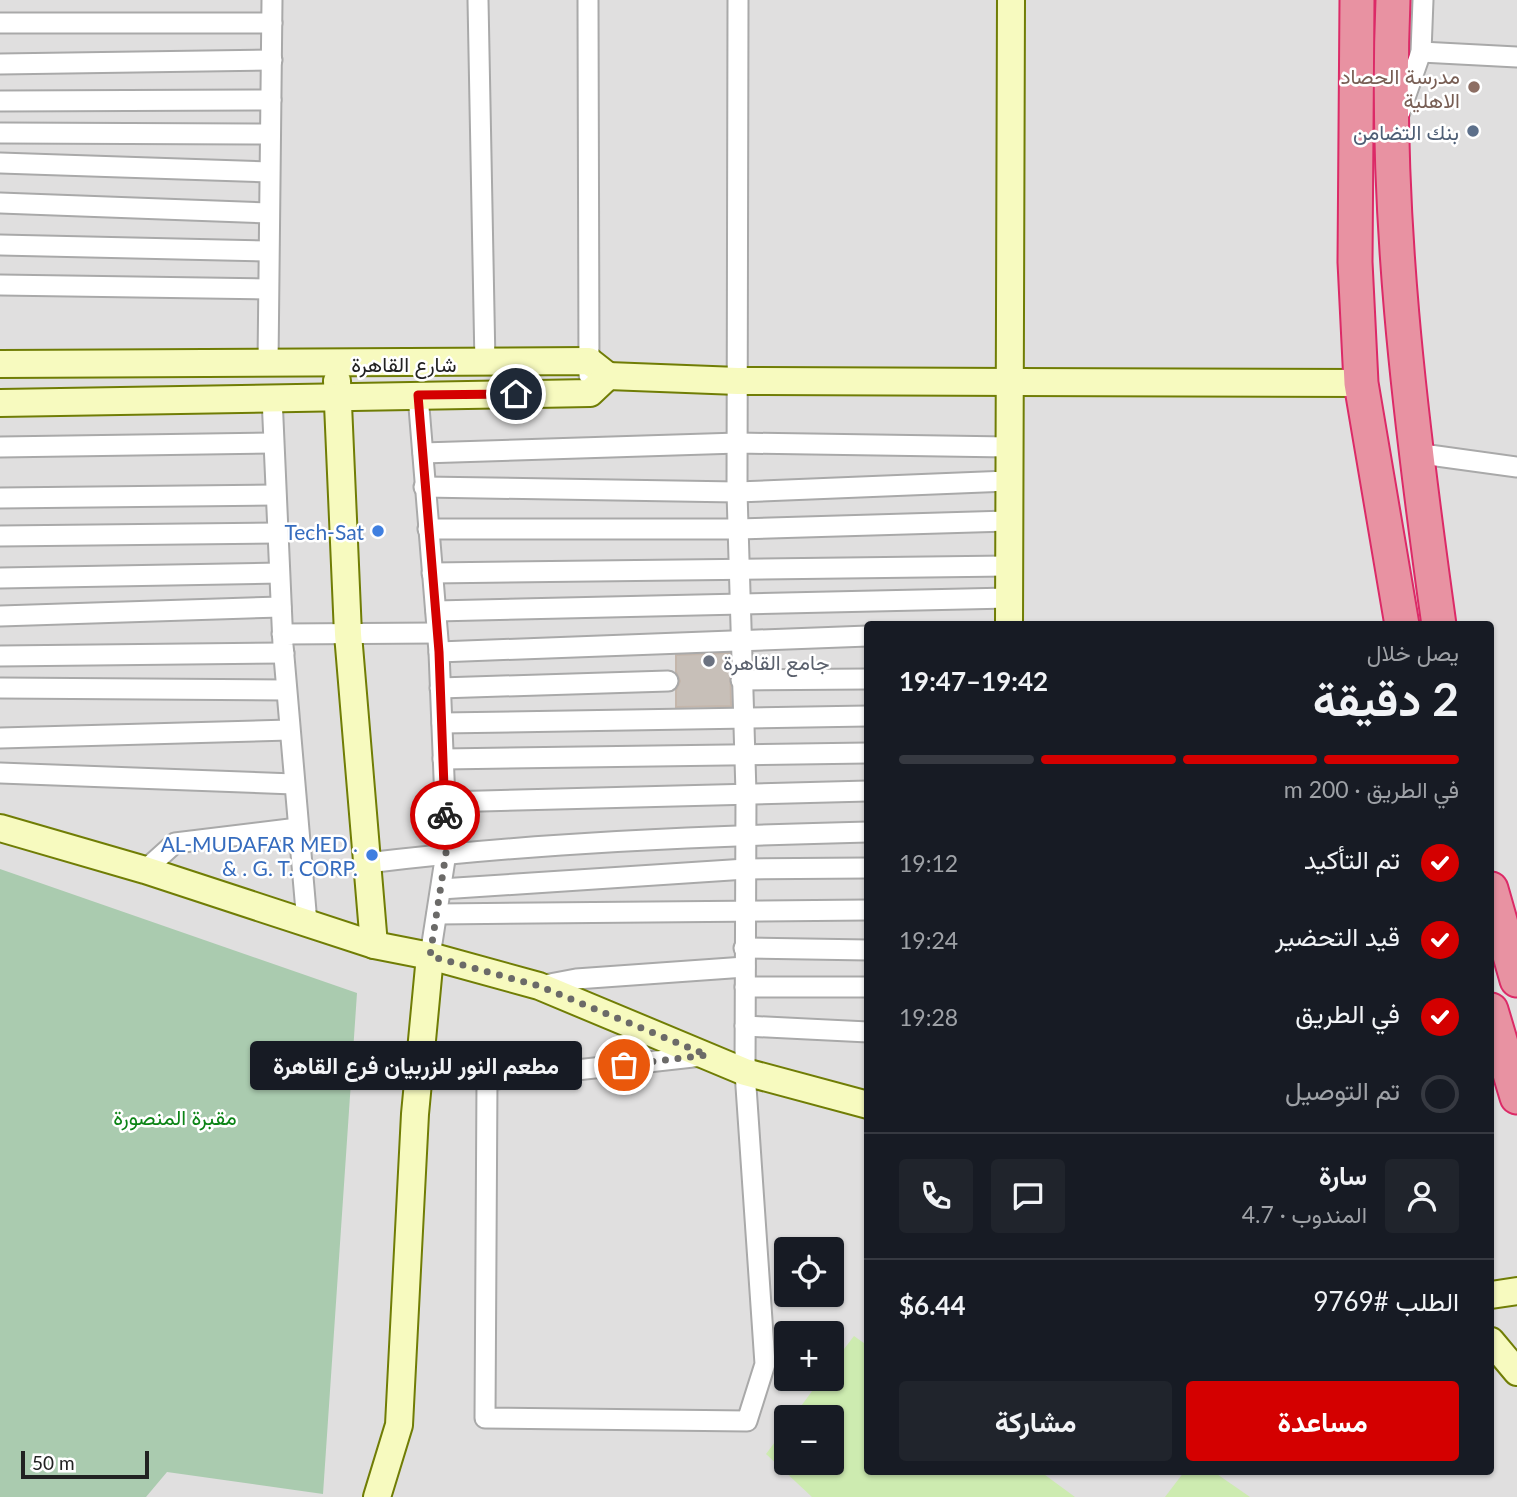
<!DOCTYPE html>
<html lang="ar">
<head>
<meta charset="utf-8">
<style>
	body { margin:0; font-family:Lato,Vazirmatn,sans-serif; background:#20242c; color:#f1f3f6; direction:rtl; height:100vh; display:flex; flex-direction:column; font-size:26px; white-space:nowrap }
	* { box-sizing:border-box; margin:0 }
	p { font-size:23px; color:#9ea1a6 }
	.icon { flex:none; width:38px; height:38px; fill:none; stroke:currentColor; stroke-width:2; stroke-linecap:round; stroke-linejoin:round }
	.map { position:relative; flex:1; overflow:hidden; direction:ltr }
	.sheet { position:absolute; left:864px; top:621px; width:630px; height:854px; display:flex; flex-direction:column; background:#171b24; border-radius:7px; box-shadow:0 2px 5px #0004; direction:rtl }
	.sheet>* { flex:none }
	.tools { position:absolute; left:774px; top:1237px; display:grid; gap:14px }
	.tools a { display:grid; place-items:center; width:70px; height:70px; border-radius:7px; background:#171b24; box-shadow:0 2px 5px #0004; font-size:35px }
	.scale { position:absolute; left:21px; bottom:18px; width:128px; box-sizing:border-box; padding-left:7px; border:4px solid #222; border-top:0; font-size:19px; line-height:24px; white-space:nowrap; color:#222; -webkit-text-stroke:5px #fff; paint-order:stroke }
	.pin { position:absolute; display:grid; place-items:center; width:60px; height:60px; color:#fff; margin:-30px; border:4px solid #fff; border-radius:50%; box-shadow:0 2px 7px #0007 }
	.courier { position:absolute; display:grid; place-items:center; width:70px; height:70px; margin:-35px; border:5px solid #d40000; border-radius:50%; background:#fff; color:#222; box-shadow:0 2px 9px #0007 }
	.bubble { position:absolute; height:49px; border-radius:7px; background:#171b24; box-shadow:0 2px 5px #0004; font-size:23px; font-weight:700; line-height:49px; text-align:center; direction:rtl }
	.overview em { font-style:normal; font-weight:700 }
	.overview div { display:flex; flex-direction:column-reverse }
	.overview { display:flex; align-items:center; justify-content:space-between; height:119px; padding:0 35px }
	h1 { font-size:46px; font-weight:700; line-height:52px }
	.bar { display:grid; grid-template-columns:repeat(4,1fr); gap:10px 7px; align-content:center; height:84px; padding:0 35px }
	.bar i { height:9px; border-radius:5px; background:#363941 }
	.bar .selected { background:#d40000 }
	.bar p { grid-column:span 4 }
	.line { display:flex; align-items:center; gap:18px; padding:0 35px; border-top:2px solid #363941 }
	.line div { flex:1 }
	.round { display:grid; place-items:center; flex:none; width:74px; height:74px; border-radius:7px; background:#20242c }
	ol { padding:0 35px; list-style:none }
	li { display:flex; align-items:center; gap:21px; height:77px }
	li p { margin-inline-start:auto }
	li .icon { padding:7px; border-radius:50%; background:#d40000; color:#fff; stroke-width:4 }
	li:last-child { color:#9ea1a6 }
	li i { width:38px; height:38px; border:4px solid #363941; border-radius:50% }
	.action { display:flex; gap:14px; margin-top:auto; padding:14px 35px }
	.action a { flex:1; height:80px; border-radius:7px; background:#d40000; color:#fff; font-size:28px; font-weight:700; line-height:80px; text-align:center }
	.action a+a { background:#20242c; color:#f1f3f6 }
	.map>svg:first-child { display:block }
</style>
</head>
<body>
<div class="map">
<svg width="1517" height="1497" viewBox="0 0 1517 1497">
	<rect width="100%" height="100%" fill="#f2efe9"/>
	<path fill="#e0dfdf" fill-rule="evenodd" d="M0,0H1517V1497H0ZM868,625H1491V1472H868ZM786,1250H831V1295H786ZM786,1334H831V1379H786ZM786,1418H831V1463H786Z"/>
	<g fill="#cdebb0">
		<polygon points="854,1336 868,1346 868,1472 1041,1472 1075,1497 812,1497 766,1454 786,1427 786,1463 831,1463 831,1418 793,1417 821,1379 831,1379 831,1366"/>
		<polygon points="1184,1472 1214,1472 1250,1497 1165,1497"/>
	</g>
	<polygon fill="#aacbaf" points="0,869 357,993 323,1494 167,1472 146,1497 0,1497"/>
	<polygon fill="#c7bfb8" stroke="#c4b6ab" stroke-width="2" points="730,653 731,706 676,707 676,690 680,681 676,672 676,655"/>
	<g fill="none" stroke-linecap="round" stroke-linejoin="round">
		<g stroke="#a9a9a9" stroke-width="23">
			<g id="street">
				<polyline points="478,0 485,364"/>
				<polyline points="588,0 589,375"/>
				<polyline points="0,23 272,23"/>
				<polyline points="1421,52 1517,57"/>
				<polyline points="0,64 272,60"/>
				<polyline points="0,101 271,100"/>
				<polyline points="1400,112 1421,52 1423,0"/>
				<polyline points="0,133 270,134"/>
				<polyline points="0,163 269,172"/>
				<polyline points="0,203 268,213"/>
				<polyline points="0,245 267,251"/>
				<polyline points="0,285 267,289"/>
				<polyline points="268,364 272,0"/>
				<polyline points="418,395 439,652 445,802 446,853 430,956"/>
				<polyline points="272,397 283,645 307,923"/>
				<polyline points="0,447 273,443"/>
				<polyline points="423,453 738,443 1008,447"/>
				<polyline points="1415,453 1517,467"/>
				<polyline points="424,487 737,492 1008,481"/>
				<polyline points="0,498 274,495"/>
				<polyline points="428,529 738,529 1008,521"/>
				<polyline points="0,536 277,533"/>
				<polyline points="432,573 1008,566"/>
				<polyline points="0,578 279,573"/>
				<polyline points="436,611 1009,598"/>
				<polyline points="0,616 281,607"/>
				<polyline points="282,634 437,633"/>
				<polyline points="439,652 868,636"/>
				<polyline points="0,656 284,653"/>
				<polyline points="741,680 868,679"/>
				<polyline points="0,688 286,690"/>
				<polyline points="440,688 668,681"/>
				<polyline points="442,723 868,716"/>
				<polyline points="0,738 289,730"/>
				<polyline points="443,759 868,753"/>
				<polyline points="0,773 294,784"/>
				<polyline points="445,802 868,791"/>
				<path d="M367,863C533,843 701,836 868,832"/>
				<polyline points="145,870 175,843 298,828"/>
				<polyline points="441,889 746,869 868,868"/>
				<polyline points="437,914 868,910"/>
				<polyline points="744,948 868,950"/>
				<polyline points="539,986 576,979 745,967"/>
				<polyline points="745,987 868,987"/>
				<polyline points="745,1026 868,1032"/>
				<polyline points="702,1056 487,1080 485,1418 747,1421 765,1364 745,1072 746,793 737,492 738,0"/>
			</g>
		</g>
		<g stroke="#707d05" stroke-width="30">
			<g id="secondary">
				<polyline points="0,364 589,361 608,376"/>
				<polyline points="608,376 738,381 1361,383"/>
				<polyline points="337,381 348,634 374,945"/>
				<polyline points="0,403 590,393 608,376"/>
				<polyline points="1009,625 1011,0"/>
				<polyline points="0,828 145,870 374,945 430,956 539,986 745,1072 868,1105"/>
				<polyline points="1491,1295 1517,1291"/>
				<polyline points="1491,1341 1517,1372"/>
				<polyline points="377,1497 399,1425 415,1114 430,956"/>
			</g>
		</g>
		<g stroke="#dc2a67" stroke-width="37">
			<g id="highway">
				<polyline points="1357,0 1355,262 1361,383 1402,625"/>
				<path d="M1393,0C1384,210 1410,417 1439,625"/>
				<polyline points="1491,889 1517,980"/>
				<polyline points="1491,1010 1517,1097"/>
			</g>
		</g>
		<use href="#street" stroke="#fff" stroke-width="19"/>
		<use href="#secondary" stroke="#f7fabf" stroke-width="26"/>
		<use href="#highway" stroke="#e892a2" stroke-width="33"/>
	</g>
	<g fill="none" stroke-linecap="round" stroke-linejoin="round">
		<polyline stroke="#6b6a68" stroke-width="7" stroke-dasharray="0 12.6" points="445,815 446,853 430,956 539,986 707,1055 624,1065"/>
		<polyline stroke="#d40000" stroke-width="9" points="445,815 439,652 418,395 516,394"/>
	</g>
	<circle fill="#8d6e63" stroke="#fff" stroke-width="2.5" cx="1474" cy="87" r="7"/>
	<circle fill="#5c6f8a" stroke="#fff" stroke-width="2.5" cx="1473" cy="131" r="7"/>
	<g fill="#3f7fe0" stroke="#fff" stroke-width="2.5">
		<circle cx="378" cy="531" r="7"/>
		<circle cx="372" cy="855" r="7"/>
	</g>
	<circle fill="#6b7280" stroke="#fff" stroke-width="2.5" cx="709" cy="661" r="7"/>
	<g text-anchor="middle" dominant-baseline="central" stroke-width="5" stroke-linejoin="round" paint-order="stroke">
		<g font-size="21" fill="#785e54" stroke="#fff" text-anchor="end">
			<text x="1460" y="75">مدرسة الحصاد<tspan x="1460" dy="24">الاهلية</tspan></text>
		</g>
		<g font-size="21" fill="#4e5e75" stroke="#fff" text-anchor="end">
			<text x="1459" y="131">بنك التضامن</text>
		</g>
		<g font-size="21" fill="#222" stroke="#fff">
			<text x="404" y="363">شارع القاهرة</text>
		</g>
		<g font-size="21" fill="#366cbe" stroke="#fff" text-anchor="end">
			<text x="364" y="531">Tech-Sat</text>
			<text x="358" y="843">AL-MUDAFAR MED .<tspan x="358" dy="24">&amp; . G. T. CORP.</tspan></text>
		</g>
		<g font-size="21" fill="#5b616d" stroke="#fff" text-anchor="start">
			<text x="723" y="661">جامع القاهرة</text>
		</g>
		<g font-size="21" fill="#0c8416" stroke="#fff">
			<text x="175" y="1116">مقبرة المنصورة</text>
		</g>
	</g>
</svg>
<div class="tools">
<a><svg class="icon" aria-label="locate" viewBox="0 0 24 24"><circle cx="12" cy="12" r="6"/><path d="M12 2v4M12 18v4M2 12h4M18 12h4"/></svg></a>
<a>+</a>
<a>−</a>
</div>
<div class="scale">50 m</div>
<div class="pin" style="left:624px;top:1065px;background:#ea580c"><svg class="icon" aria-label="bag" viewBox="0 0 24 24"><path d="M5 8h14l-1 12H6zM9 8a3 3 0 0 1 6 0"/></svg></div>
<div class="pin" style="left:516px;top:394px;background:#1f2937"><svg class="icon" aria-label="home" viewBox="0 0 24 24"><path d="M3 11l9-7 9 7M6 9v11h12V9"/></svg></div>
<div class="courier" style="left:445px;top:815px"><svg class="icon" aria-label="bike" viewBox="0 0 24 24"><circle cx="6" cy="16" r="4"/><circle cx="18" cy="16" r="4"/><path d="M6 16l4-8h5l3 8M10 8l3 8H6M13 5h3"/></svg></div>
<div class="bubble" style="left:250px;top:1041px;width:332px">مطعم النور للزربيان فرع القاهرة</div>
<section class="sheet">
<div class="overview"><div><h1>2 دقيقة</h1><p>يصل خلال</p></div><em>19:42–19:47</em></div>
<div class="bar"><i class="selected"></i><i class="selected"></i><i class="selected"></i><i></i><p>في الطريق · 200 m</p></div>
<ol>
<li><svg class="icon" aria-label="check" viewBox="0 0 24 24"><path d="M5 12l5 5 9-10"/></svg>تم التأكيد<p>19:12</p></li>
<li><svg class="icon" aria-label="check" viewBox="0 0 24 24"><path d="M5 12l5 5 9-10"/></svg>قيد التحضير<p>19:24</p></li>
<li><svg class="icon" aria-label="check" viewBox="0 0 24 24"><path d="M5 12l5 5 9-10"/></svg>في الطريق<p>19:28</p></li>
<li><i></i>تم التوصيل</li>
</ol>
<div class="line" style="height:126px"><a class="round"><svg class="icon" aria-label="person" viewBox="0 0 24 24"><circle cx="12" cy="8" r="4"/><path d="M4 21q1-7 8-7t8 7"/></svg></a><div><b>سارة</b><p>المندوب · 4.7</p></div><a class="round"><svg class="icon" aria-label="chat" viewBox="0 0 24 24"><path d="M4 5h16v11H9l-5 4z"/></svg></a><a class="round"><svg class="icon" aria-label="phone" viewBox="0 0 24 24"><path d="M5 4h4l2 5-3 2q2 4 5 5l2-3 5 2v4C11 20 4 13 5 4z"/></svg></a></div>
<div class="line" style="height:91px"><div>الطلب #9769</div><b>$6.44</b></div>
<div class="action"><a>مساعدة</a><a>مشاركة</a></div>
</section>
</div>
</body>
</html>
